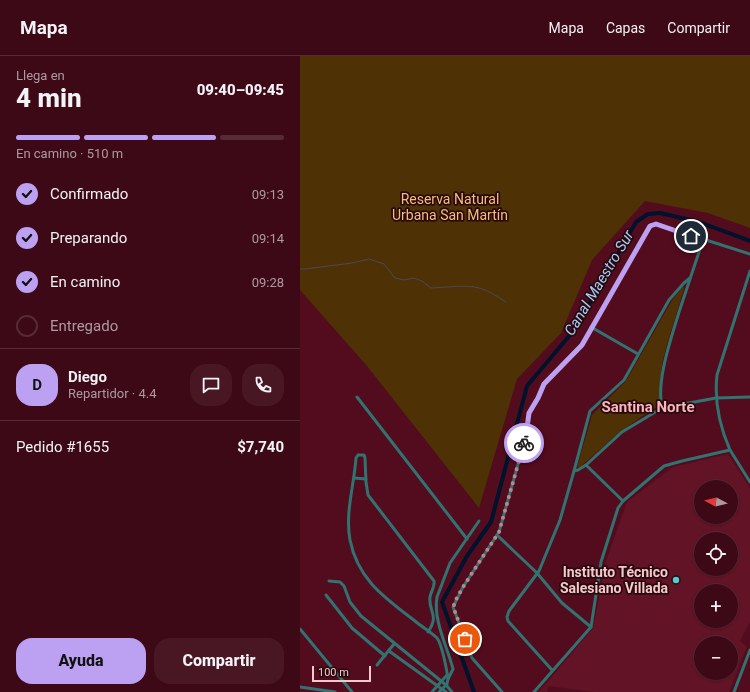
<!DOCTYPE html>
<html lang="es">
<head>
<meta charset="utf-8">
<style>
	body { margin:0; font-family:Roboto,sans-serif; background:#491723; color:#f1f3f6; height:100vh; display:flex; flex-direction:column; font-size:15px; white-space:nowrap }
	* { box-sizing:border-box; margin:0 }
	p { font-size:13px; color:#ad9aa1 }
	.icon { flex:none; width:22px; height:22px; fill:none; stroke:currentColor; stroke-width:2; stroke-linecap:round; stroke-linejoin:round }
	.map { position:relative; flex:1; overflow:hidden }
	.sheet { display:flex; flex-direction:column; background:#3e0916; width:300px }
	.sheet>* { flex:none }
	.needle { width:26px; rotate:277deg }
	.fabs { position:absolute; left:394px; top:424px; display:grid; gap:8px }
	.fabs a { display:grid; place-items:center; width:44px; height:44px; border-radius:50%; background:#3e0916; box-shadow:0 1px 3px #0004,0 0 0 1px #572a35; font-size:20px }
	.scale { position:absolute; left:12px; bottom:10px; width:59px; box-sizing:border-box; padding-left:4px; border:2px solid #f5c8cc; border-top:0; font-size:11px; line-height:14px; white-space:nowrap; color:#f5c8cc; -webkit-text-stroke:3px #27090e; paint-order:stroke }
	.pin { position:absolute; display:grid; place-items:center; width:34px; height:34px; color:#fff; margin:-17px; border:2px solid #fff; border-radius:50%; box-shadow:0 1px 4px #0007 }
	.courier { position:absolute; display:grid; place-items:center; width:40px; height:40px; margin:-20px; border:3px solid #bca0f2; border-radius:50%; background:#fff; color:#222; box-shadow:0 1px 5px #0007 }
	.headline em { font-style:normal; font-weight:800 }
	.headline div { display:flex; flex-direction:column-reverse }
	.headline { display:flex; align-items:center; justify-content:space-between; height:68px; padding:0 16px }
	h1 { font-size:26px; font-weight:800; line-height:30px }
	.bar { display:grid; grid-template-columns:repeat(4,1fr); gap:6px 4px; align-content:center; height:48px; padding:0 16px }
	.bar i { height:5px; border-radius:3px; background:#572a35 }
	.bar .active { background:#bca0f2 }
	.bar p { grid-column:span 4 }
	.line { display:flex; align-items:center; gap:10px; padding:0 16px; border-top:1px solid #572a35 }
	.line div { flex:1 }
	.round { display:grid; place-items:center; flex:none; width:42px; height:42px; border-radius:16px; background:#491723 }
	ol { padding:0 16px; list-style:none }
	li { display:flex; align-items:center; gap:12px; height:44px }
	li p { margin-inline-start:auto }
	li .icon { padding:4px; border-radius:50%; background:#bca0f2; color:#111; stroke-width:4 }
	li:last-child { color:#ad9aa1 }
	li i { width:22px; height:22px; border:2px solid #572a35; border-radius:50% }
	.action { display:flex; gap:8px; margin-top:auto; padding:8px 16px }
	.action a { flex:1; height:46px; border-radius:16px; background:#bca0f2; color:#111; font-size:16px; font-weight:800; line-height:46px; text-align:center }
	.action a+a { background:#491723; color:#f1f3f6 }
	header { display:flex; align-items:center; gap:24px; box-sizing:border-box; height:56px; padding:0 20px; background:#3e0916; border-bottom:1px solid #572a35 }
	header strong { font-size:19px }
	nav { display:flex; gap:22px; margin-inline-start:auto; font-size:14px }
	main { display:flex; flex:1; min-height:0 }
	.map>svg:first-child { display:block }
</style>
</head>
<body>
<header>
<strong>Mapa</strong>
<nav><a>Mapa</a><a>Capas</a><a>Compartir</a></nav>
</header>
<main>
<section class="sheet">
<div class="headline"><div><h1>4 min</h1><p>Llega en</p></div><em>09:40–09:45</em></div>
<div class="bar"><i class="active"></i><i class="active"></i><i class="active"></i><i></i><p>En camino · 510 m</p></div>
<ol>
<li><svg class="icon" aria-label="check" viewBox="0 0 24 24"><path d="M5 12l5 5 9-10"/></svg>Confirmado<p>09:13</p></li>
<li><svg class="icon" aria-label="check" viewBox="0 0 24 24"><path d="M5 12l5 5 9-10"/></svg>Preparando<p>09:14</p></li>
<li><svg class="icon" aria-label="check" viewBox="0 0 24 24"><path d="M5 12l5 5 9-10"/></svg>En camino<p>09:28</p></li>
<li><i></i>Entregado</li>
</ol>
<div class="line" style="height:72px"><b class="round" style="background:#bca0f2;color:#111">D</b><div><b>Diego</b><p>Repartidor · 4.4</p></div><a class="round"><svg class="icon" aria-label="chat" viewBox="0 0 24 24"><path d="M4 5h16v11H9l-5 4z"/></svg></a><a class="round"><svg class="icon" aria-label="phone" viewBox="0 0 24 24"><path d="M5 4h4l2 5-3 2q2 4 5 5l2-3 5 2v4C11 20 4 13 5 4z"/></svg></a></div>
<div class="line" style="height:52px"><div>Pedido #1655</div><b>$7,740</b></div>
<div class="action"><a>Ayuda</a><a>Compartir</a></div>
</section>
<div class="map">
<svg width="450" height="636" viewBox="0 0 450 636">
	<rect width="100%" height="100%" fill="#530c1e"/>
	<path fill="#621326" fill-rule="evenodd" d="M428,398L450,432V566L440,585L447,591L429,636H294L248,630L247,636H239L293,572L306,505L327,446L373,411ZM401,431H431V461H401ZM401,483H431V513H401ZM401,535H431V565H401ZM401,587H431V617H401Z"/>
	<g fill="#4e3104">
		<polygon points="0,0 450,0 450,172 408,157 345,145 292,204 261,277 217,323 179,452 67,310 0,234"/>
		<polygon points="383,230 384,233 368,285 362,307 359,350 344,359 320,376 280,411 277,411 292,359 326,325 371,246"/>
	</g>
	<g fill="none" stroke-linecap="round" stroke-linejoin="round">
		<path stroke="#4a495c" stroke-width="1" d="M0,213H5L52,207L69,203L84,208L95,222L104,224L114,222L122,225L131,232C137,232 141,231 147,231C175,229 182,230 206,246"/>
		<polyline stroke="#00122c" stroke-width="4" points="174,636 142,546 167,500 191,466 227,330 275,273 336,166 348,158 360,157 399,166 450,185"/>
		<g stroke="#307371" stroke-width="3">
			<polyline points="291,271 338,298"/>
			<polyline points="57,341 167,483"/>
			<path d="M362,352C356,324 371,283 379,256C387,232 395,208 403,184"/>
			<path d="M430,394C419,369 414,346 417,319L450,215"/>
			<polyline points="286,409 322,376 362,352 416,342 450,341"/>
			<polyline points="274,415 290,355 324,324 369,244 384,227 390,222"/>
			<polyline points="54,422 66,423"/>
			<polyline points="197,479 237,517 262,547 291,571"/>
			<polyline points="29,525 40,526 44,530 50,546 61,560 146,629 152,636"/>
			<polyline points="26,539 52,572 85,600"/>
			<polyline points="0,573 52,636"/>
			<path d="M128,576C140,558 128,556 130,541C131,535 135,531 134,525L68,439L66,426L65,402L64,399H58L56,402C54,430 45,457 50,484C58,524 85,542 115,565C122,571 131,576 137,582C142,588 147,615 148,623L147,628L139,636"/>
			<polyline points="89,595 146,636"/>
			<polyline points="77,609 94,588"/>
			<polyline points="252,614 208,565 207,561 209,555 239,515 260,464 274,415 278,414 286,409 323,445"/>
			<path d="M148,623L153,613C147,590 133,564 137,541L150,507L179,465"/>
			<polyline points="0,631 35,636"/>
			<polyline points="132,636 147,619"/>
			<polyline points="202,636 172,602 153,551 163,531 199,476 220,401 227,372 229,357 238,342 243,328 282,289 351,169 356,168 450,198"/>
			<polyline points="234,636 291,571 301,506 318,452 323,445 364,410 382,405 430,394 450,426"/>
			<polyline points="434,636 450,594"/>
		</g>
	</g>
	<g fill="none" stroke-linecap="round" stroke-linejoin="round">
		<polyline stroke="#bc868f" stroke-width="4" stroke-dasharray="0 7.2" points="165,583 154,553 154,547 163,531 199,476 224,387"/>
		<polyline stroke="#bca0f2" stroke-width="5" points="224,387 227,372 229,357 238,342 244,328 282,289 350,170 356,168 391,180"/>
	</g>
	<circle fill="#53cdca" stroke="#27090e" stroke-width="1.5" cx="376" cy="524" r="4"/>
	<g text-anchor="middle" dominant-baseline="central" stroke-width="3.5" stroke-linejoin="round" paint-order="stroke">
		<g font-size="14" fill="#f6bf79" stroke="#27090e">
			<text x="150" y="143">Reserva Natural<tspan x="150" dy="16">Urbana San Martín</tspan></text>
		</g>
		<g font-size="14" font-weight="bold" fill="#f5c8cc" stroke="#27090e" text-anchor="end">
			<text x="368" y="516">Instituto Técnico<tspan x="368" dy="16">Salesiano Villada</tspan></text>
		</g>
		<g font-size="15" font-style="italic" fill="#a8cdf8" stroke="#27090e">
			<text transform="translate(299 227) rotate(-59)">Canal Maestro Sur</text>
		</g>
		<g font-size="15" font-weight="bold" fill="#fbb5bc" stroke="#27090e">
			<text x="348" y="351">Santina Norte</text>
		</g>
	</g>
</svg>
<div class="fabs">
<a><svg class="needle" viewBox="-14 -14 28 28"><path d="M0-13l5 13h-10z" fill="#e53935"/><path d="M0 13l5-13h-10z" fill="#ad9aa1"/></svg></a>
<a><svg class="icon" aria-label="locate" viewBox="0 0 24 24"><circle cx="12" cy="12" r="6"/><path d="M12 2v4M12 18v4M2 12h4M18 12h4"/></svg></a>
<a>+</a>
<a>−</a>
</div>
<div class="scale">100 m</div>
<div class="pin" style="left:165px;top:583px;background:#ea580c"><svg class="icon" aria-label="bag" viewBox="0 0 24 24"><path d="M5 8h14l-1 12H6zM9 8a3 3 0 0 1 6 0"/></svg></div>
<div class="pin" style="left:391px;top:180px;background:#1f2937"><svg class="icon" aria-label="home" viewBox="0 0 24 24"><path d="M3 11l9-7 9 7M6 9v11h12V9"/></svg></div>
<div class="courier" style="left:224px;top:387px"><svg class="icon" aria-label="bike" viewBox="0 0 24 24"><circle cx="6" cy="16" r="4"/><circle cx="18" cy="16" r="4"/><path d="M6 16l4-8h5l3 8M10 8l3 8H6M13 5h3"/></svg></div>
</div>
</main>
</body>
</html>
